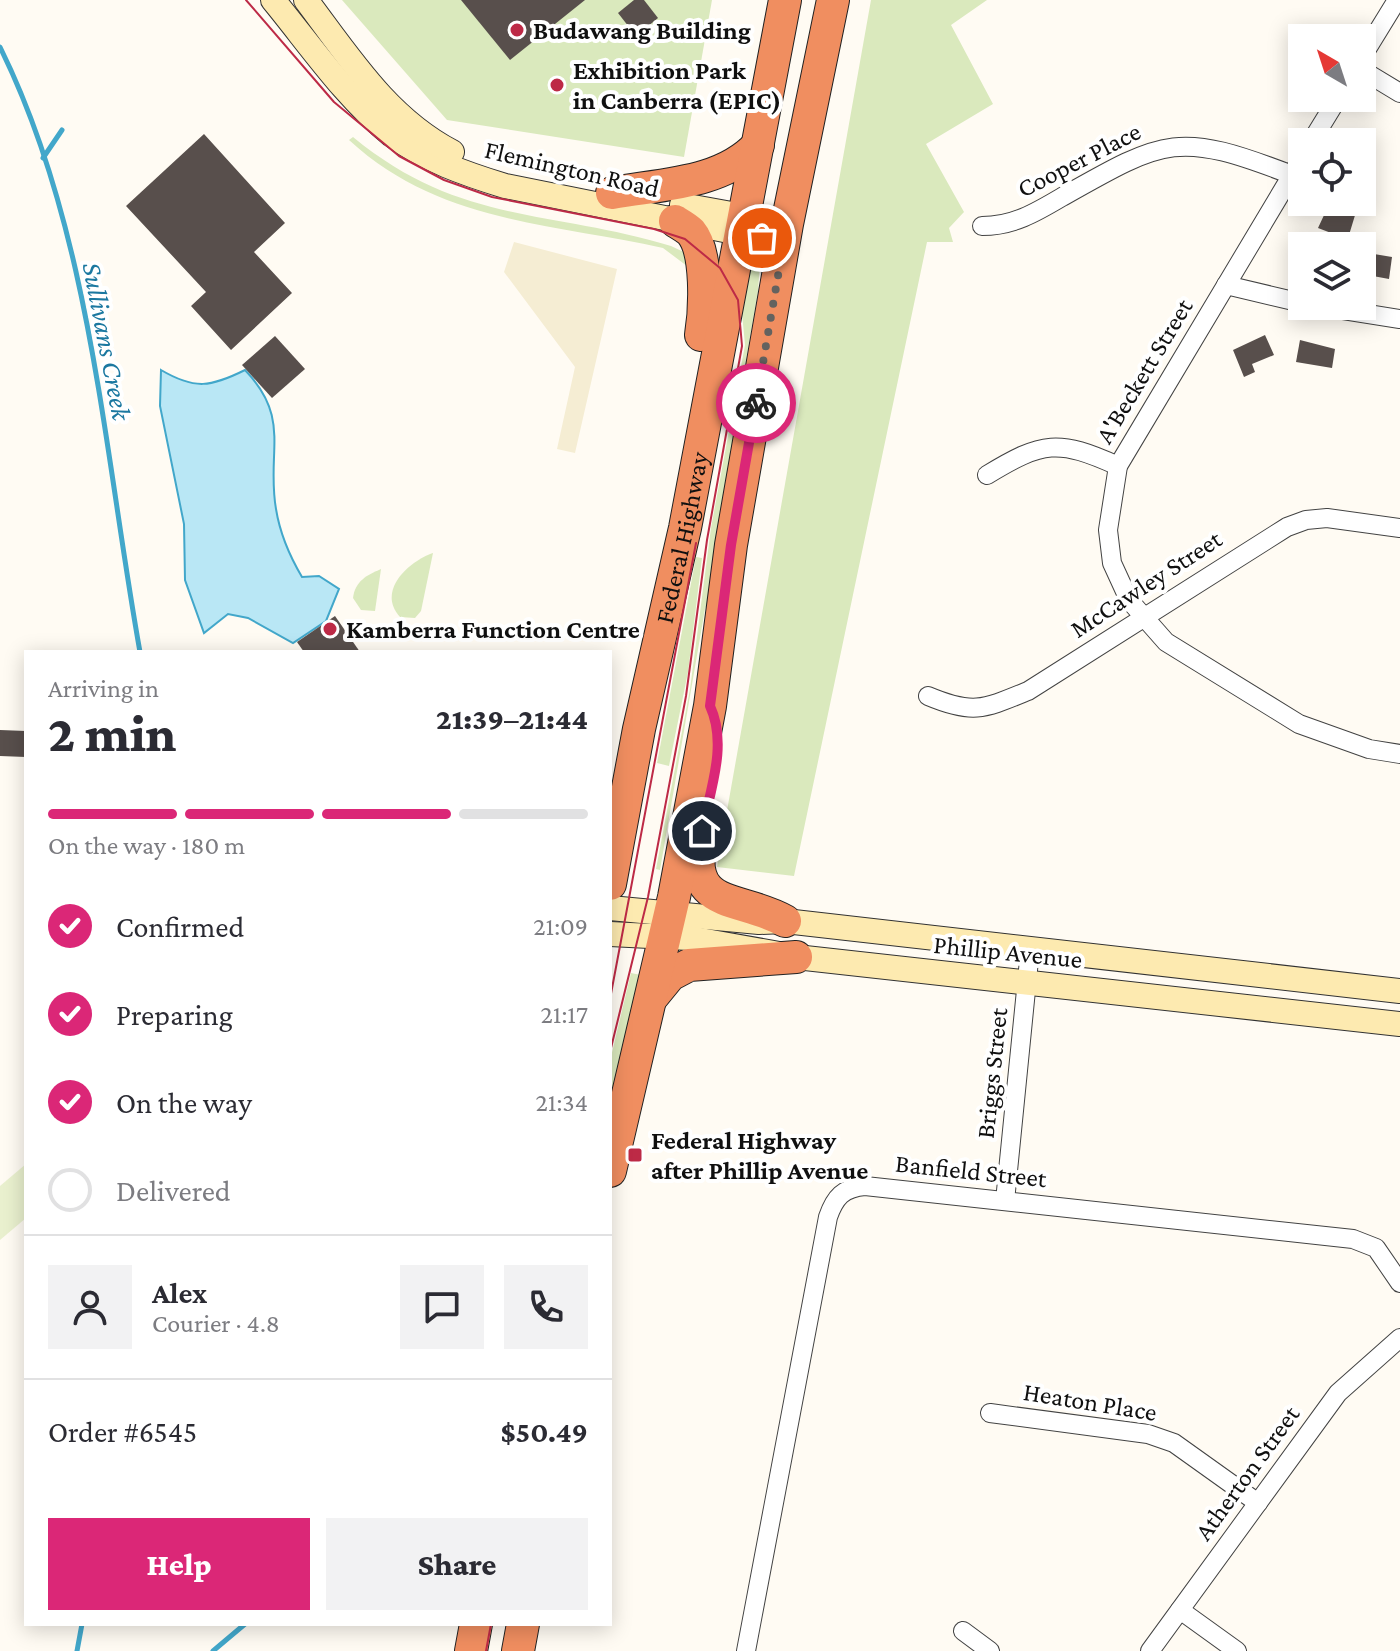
<!DOCTYPE html>
<html lang="en">
<head>
<meta charset="utf-8">
<style>
	body { margin:0; font-family:"Crimson Pro",serif; background:#f2f2f3; color:#2b2b33; height:100vh; display:flex; flex-direction:column; font-size:30px; white-space:nowrap }
	* { box-sizing:border-box; margin:0 }
	p { font-size:26px; color:#7c7c81 }
	.icon { flex:none; width:44px; height:44px; fill:none; stroke:currentColor; stroke-width:2; stroke-linecap:round; stroke-linejoin:round }
	.map { position:relative; flex:1; overflow:hidden }
	.panel { position:absolute; left:24px; top:650px; width:588px; height:976px; display:flex; flex-direction:column; background:#fff; border-radius:0px; box-shadow:0 4px 20px #0003 }
	.panel>* { flex:none }
	.needle { width:52px; rotate:321deg }
	.tools { position:absolute; left:1288px; top:24px; display:grid; gap:16px }
	.tools a { display:grid; place-items:center; width:88px; height:88px; border-radius:0px; background:#fff; box-shadow:0 4px 20px #0003; font-size:40px }
	.pin { position:absolute; display:grid; place-items:center; width:68px; height:68px; color:#fff; margin:-34px; border:4px solid #fff; border-radius:50%; box-shadow:0 2px 8px #0007 }
	.courier { position:absolute; display:grid; place-items:center; width:80px; height:80px; margin:-40px; border:6px solid #db2777; border-radius:50%; background:#fff; color:#222; box-shadow:0 2px 10px #0007 }
	.overview em { font-style:normal; font-weight:800 }
	.overview div { display:flex; flex-direction:column-reverse }
	.overview { display:flex; align-items:center; justify-content:space-between; height:136px; padding:0 24px }
	h1 { font-size:52px; font-weight:800; line-height:60px }
	.bar { display:grid; grid-template-columns:repeat(4,1fr); gap:12px 8px; align-content:center; height:96px; padding:0 24px }
	.bar i { height:10px; border-radius:6px; background:#e1e1e2 }
	.bar .on { background:#db2777 }
	.bar p { grid-column:span 4 }
	.line { display:flex; align-items:center; gap:20px; padding:0 24px; border-top:2px solid #e1e1e2 }
	.line div { flex:1 }
	.round { display:grid; place-items:center; flex:none; width:84px; height:84px; border-radius:0px; background:#f2f2f3 }
	ol { padding:0 24px; list-style:none }
	li { display:flex; align-items:center; gap:24px; height:88px }
	li p { margin-inline-start:auto }
	li .icon { padding:8px; border-radius:50%; background:#db2777; color:#fff; stroke-width:4 }
	li:last-child { color:#7c7c81 }
	li i { width:44px; height:44px; border:4px solid #e1e1e2; border-radius:50% }
	.primary-button { display:flex; gap:16px; margin-top:auto; padding:16px 24px }
	.primary-button a { flex:1; height:92px; border-radius:0px; background:#db2777; color:#fff; font-size:32px; font-weight:800; line-height:92px; text-align:center }
	.primary-button a+a { background:#f2f2f3; color:#2b2b33 }
	.map>svg:first-child { display:block }
</style>
</head>
<body>
<div class="map">
<svg width="1400" height="1651" viewBox="0 0 1400 1651">
	<rect width="100%" height="100%" fill="#fffbf3"/>
	<polygon fill="#f5edd3" points="514,242 617,269 575,453 557,449 575,367 504,272"/>
	<g fill="#dae9bd">
		<polygon points="342,0 712,0 684,157 447,120"/>
		<polygon points="871,0 987,0 951,25 993,104 926,144 964,212 949,228 953,242 927,242 794,876 717,867"/>
		<path d="M353,137C460,225 549,209 671,246L688,254L687,266L663,248C551,223 439,223 349,140Z"/>
		<polygon points="747,243 755,248 760,263 758,291 734,428 717,578 705,609 660,870 656,869 690,689 711,528 745,345 741,303"/>
		<path d="M433,553L421,611L415,618L400,617C376,591 409,561 433,553Z"/>
		<polygon points="696,557 702,558 688,672 669,766 657,763"/>
		<path d="M381,569L375,611L361,610L353,598C355,581 367,575 381,569Z"/>
		<polygon points="631,973 641,975 610,1120 610,1061"/>
	</g>
	<polygon fill="#e9f0ce" points="26,1164 26,1218 0,1240 0,1186"/>
	<path fill="#b9e7f5" stroke="#42a7ca" stroke-width="2" d="M161,370C195,390 211,387 245,370C292,419 266,452 276,509C280,534 289,555 302,577L319,576L339,589L326,621L293,643L248,618L228,614L204,633L185,580L184,524L160,406Z"/>
	<g fill="none" stroke-linecap="round" stroke-linejoin="round">
		<g stroke="#42a7ca" stroke-width="5">
			<path d="M0,47C91,231 104,452 140,652"/>
			<polyline points="43,158 62,130"/>
			<polyline points="77,1651 82,1624"/>
			<polyline points="213,1651 245,1624"/>
		</g>
	</g>
	<g fill="#584f4c">
		<polygon points="461,0 585,0 510,60"/>
		<polygon points="634,0 644,0 658,18 636,36 618,13"/>
		<polygon points="204,134 285,223 254,252 292,293 231,350 191,306 206,292 126,206"/>
		<polygon points="1321,202 1334,202 1356,212 1349,235 1340,232 1339,236 1318,228 1325,213 1317,209"/>
		<polygon points="1297,241 1318,244 1302,246 1302,266 1290,265"/>
		<polygon points="1362,252 1392,257 1389,279 1362,274"/>
		<polygon points="1265,335 1274,355 1252,364 1255,372 1244,377 1233,350"/>
		<polygon points="275,336 305,369 272,398 242,365"/>
		<polygon points="1300,340 1335,349 1332,368 1296,362"/>
		<polygon points="335,616 360,652 304,652 297,642"/>
		<polygon points="0,730 26,731 26,757 0,756"/>
	</g>
	<g fill="none" stroke-linecap="round" stroke-linejoin="round">
		<g stroke="#434343" stroke-width="20">
			<g id="street">
				<polyline points="1362,57 1397,0"/>
				<polyline points="1362,70 1400,93"/>
				<polyline points="1311,142 1338,98"/>
				<polyline points="1302,158 1118,466 1108,530 1112,563 1129,600 1166,642 1299,724 1369,749 1400,754"/>
				<path d="M982,226C1013,226 1035,213 1062,197C1166,138 1178,131 1292,175"/>
				<polyline points="1226,285 1302,303"/>
				<polyline points="1318,306 1400,319"/>
				<path d="M987,475C1043,441 1058,439 1118,466"/>
				<path d="M928,696C973,715 984,709 1028,691L1287,527L1306,520L1327,518L1400,528"/>
				<polyline points="1005,1201 1030,950"/>
				<polyline points="990,1413 1148,1434 1174,1443 1258,1503"/>
				<polyline points="1180,1610 1237,1651"/>
				<polyline points="963,1631 990,1651"/>
				<path d="M746,1651L828,1217C835,1197 843,1188 865,1186L1353,1239L1376,1248L1400,1283"/>
				<polyline points="1150,1651 1338,1393 1400,1338"/>
			</g>
		</g>
		<g stroke="#323232" stroke-width="26">
			<g id="secondary">
				<path d="M273,0C310,45 346,98 392,135C425,160 466,174 505,186L784,242"/>
				<path d="M306,0C349,57 387,118 452,152"/>
				<polyline points="682,205 787,224"/>
				<polyline points="610,908 759,922 785,921 1400,991"/>
				<polyline points="610,934 689,938 796,957 1400,1024"/>
			</g>
		</g>
		<g stroke="#212121" stroke-width="34">
			<g id="highway">
				<path d="M612,193C662,184 722,184 758,145"/>
				<path d="M675,221C680,224 687,228 691,232C708,252 705,310 701,335"/>
				<path d="M701,838C686,911 739,895 785,921"/>
				<path id="s1" d="M610,884L639,729L685,528L785,0"/>
				<polyline points="652,997 670,975 689,965 796,957"/>
				<polyline points="610,1171 674,897 710,706 731,545 787,224 833,0"/>
				<polyline points="471,1651 476,1624"/>
				<polyline points="518,1651 523,1624"/>
			</g>
		</g>
		<use href="#street" stroke="#fff" stroke-width="18"/>
		<use href="#secondary" stroke="#fdeab0" stroke-width="24"/>
		<use href="#highway" stroke="#f08e60" stroke-width="32"/>
		<g stroke="#bd2a46" stroke-width="2">
			<polyline points="246,0 334,102 399,156 444,180 492,197 654,229 685,239 720,268 738,300 742,346 707,540 686,696 648,897 610,1052"/>
			<polyline points="610,999 696,543"/>
			<polyline points="486,1651 491,1624"/>
		</g>
	</g>
	<g fill="none" stroke-linecap="round" stroke-linejoin="round">
		<polyline stroke="#64625f" stroke-width="8" stroke-dasharray="0 14.4" points="756,403 787,224 743,216 740,233 762,238"/>
		<path stroke="#db2777" stroke-width="10" d="M702,831C710,790 728,745 710,706L731,545L756,403"/>
	</g>
	<g fill="#bd2a46" stroke="#fff" stroke-width="3">
		<circle cx="517" cy="30" r="8"/>
		<circle cx="557" cy="85" r="8"/>
		<circle cx="330" cy="629" r="8"/>
		<rect x="627" y="1147" width="16" height="16" rx="4"/>
	</g>
	<g text-anchor="middle" dominant-baseline="central" stroke-width="8" stroke-linejoin="round" paint-order="stroke">
		<g font-size="26" font-weight="bold" fill="#101010" stroke="#fff" text-anchor="start">
			<text x="533" y="30">Budawang Building</text>
			<text x="573" y="70">Exhibition Park<tspan x="573" dy="30">in Canberra (EPIC)</tspan></text>
			<text x="346" y="629">Kamberra Function Centre</text>
			<text x="651" y="1140">Federal Highway<tspan x="651" dy="30">after Phillip Avenue</tspan></text>
		</g>
		<g font-size="26" fill="#101010" stroke="#fff">
			<text transform="translate(1079 160) rotate(-27)">Cooper Place</text>
			<text transform="translate(572 169) rotate(13)">Flemington Road</text>
			<text transform="translate(1144 371) rotate(-59)">A'Beckett Street</text>
			<text stroke="none"><textPath href="#s1" startOffset="354">Federal Highway</textPath></text>
			<text transform="translate(1146 584) rotate(-33)">McCawley Street</text>
			<text transform="translate(1008 952) rotate(6)">Phillip Avenue</text>
			<text transform="translate(992 1073) rotate(-84)">Briggs Street</text>
			<text transform="translate(971 1171) rotate(6)">Banfield Street</text>
			<text transform="translate(1090 1402) rotate(9)">Heaton Place</text>
			<text transform="translate(1247 1473) rotate(-54)">Atherton Street</text>
		</g>
		<g font-size="28" font-style="italic" fill="#1b78a0" stroke="#fff">
			<text transform="translate(107 341) rotate(79)">Sullivans Creek</text>
		</g>
	</g>
</svg>
<div class="tools">
<a><svg class="needle" viewBox="-14 -14 28 28"><path d="M0-13l5 13h-10z" fill="#e53935"/><path d="M0 13l5-13h-10z" fill="#7c7c81"/></svg></a>
<a><svg class="icon" aria-label="locate" viewBox="0 0 24 24"><circle cx="12" cy="12" r="6"/><path d="M12 2v4M12 18v4M2 12h4M18 12h4"/></svg></a>
<a><svg class="icon" aria-label="layers" viewBox="0 0 24 24"><path d="M12 4l9 5-9 5-9-5zM3 14l9 5 9-5"/></svg></a>
</div>
<div class="pin" style="left:762px;top:238px;background:#ea580c"><svg class="icon" aria-label="bag" viewBox="0 0 24 24"><path d="M5 8h14l-1 12H6zM9 8a3 3 0 0 1 6 0"/></svg></div>
<div class="pin" style="left:702px;top:831px;background:#1f2937"><svg class="icon" aria-label="home" viewBox="0 0 24 24"><path d="M3 11l9-7 9 7M6 9v11h12V9"/></svg></div>
<div class="courier" style="left:756px;top:403px"><svg class="icon" aria-label="bike" viewBox="0 0 24 24"><circle cx="6" cy="16" r="4"/><circle cx="18" cy="16" r="4"/><path d="M6 16l4-8h5l3 8M10 8l3 8H6M13 5h3"/></svg></div>
<section class="panel">
<div class="overview"><div><h1>2 min</h1><p>Arriving in</p></div><em>21:39–21:44</em></div>
<div class="bar"><i class="on"></i><i class="on"></i><i class="on"></i><i></i><p>On the way · 180 m</p></div>
<ol>
<li><svg class="icon" aria-label="check" viewBox="0 0 24 24"><path d="M5 12l5 5 9-10"/></svg>Confirmed<p>21:09</p></li>
<li><svg class="icon" aria-label="check" viewBox="0 0 24 24"><path d="M5 12l5 5 9-10"/></svg>Preparing<p>21:17</p></li>
<li><svg class="icon" aria-label="check" viewBox="0 0 24 24"><path d="M5 12l5 5 9-10"/></svg>On the way<p>21:34</p></li>
<li><i></i>Delivered</li>
</ol>
<div class="line" style="height:144px"><a class="round"><svg class="icon" aria-label="person" viewBox="0 0 24 24"><circle cx="12" cy="8" r="4"/><path d="M4 21q1-7 8-7t8 7"/></svg></a><div><b>Alex</b><p>Courier · 4.8</p></div><a class="round"><svg class="icon" aria-label="chat" viewBox="0 0 24 24"><path d="M4 5h16v11H9l-5 4z"/></svg></a><a class="round"><svg class="icon" aria-label="phone" viewBox="0 0 24 24"><path d="M5 4h4l2 5-3 2q2 4 5 5l2-3 5 2v4C11 20 4 13 5 4z"/></svg></a></div>
<div class="line" style="height:104px"><div>Order #6545</div><b>$50.49</b></div>
<div class="primary-button"><a>Help</a><a>Share</a></div>
</section>
</div>
</body>
</html>
